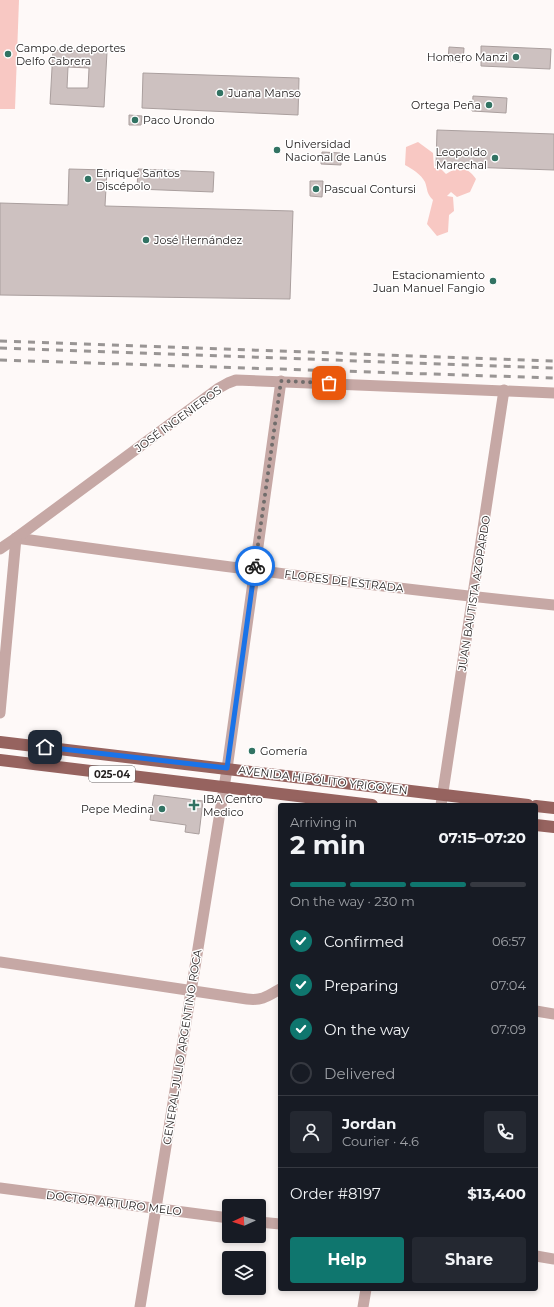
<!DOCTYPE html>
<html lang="en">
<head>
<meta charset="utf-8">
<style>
	body { margin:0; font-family:Montserrat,sans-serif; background:#242831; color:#f1f3f6; height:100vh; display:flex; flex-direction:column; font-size:15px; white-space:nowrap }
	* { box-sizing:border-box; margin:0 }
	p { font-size:13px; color:#9ea1a6 }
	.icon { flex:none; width:22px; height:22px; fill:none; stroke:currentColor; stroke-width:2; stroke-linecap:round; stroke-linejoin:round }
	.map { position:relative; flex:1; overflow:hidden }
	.side { position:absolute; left:278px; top:803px; width:260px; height:488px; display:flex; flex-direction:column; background:#171b24; border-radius:4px; box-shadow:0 2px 6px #0003 }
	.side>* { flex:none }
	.needle { width:26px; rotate:267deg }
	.tools { position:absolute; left:222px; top:1199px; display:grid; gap:8px }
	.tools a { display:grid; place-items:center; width:44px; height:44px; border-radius:4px; background:#171b24; box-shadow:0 2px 6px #0003; font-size:20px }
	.pin { position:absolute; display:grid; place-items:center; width:34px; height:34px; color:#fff; margin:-17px; border-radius:8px; box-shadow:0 2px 6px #0006 }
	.courier { position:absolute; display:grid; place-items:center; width:40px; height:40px; margin:-20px; border:3px solid #1a73e8; border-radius:50%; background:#fff; color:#222; box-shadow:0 1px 5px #0007 }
	.head em { font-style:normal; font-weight:700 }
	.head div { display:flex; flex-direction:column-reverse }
	.head { display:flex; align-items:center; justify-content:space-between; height:68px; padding:0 12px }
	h1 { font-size:26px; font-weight:700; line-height:30px }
	.bar { display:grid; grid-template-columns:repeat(4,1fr); gap:6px 4px; align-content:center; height:48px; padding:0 12px }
	.bar i { height:5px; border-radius:3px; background:#363941 }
	.bar .selected { background:#0f766e }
	.bar p { grid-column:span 4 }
	.line { display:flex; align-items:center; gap:10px; padding:0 12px; border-top:1px solid #363941 }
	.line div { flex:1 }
	.round { display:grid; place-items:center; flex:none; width:42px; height:42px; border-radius:4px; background:#242831 }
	ol { padding:0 12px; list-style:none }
	li { display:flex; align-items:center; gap:12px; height:44px }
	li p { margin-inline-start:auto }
	li .icon { padding:4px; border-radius:50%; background:#0f766e; color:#fff; stroke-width:4 }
	li:last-child { color:#9ea1a6 }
	li i { width:22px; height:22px; border:2px solid #363941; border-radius:50% }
	.cta { display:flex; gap:8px; margin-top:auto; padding:8px 12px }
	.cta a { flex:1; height:46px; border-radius:4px; background:#0f766e; color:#fff; font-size:16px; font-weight:700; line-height:46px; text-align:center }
	.cta a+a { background:#242831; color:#f1f3f6 }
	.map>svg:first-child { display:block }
</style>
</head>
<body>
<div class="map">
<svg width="554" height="1307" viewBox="0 0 554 1307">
	<rect width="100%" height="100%" fill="#fef9f8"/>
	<g fill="#f8c8c3">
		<polygon points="0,0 19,0 15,109 0,109"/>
		<path d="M418,142L433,153L434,168L441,169L446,174C458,166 467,166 476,179L470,192L457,197L451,192L447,196L453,197L454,211L449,215L448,232L437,236L427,224L433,200C426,193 428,190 425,182C421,174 412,169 405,165L406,147Z"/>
	</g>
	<g fill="#cdc1c0" stroke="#aa9f9e" fill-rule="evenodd">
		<polygon points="481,46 551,49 550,69 481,66"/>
		<polygon points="449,47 464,48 463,62 448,61"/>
		<path d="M53,50L107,52L104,107L50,104ZM68,67L89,68L88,88H67Z"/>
		<polygon points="143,73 299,78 298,115 142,108"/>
		<polygon points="473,96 507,98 506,113 472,111"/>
		<polygon points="129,115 142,116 141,125 129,125"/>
		<polygon points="437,130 554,134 554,170 436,166"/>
		<polygon points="322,152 341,153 341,165 321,164"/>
		<polygon points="69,169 107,170 105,206 293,211 290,299 0,295 0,203 68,205"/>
		<polygon points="138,169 214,172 213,192 137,189"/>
		<polygon points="310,181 323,181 322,197 310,196"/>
		<polygon points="154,795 203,801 199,834 185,832 186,825 150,820"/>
	</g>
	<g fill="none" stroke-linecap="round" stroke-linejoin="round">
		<g stroke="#c6a8a5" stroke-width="11">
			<path d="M16,538C195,563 374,587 554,605"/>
			<polyline points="0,549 16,538 219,388 228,383 236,380 554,393"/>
			<polyline points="0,713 16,538"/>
			<polyline points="441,805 504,390"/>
			<path d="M0,962L247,999C262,1001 268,996 280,989"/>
			<polyline points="536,1011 554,1014"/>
			<polyline points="0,1188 229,1218"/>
			<polyline points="259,1222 280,1224"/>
			<polyline points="536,1256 554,1259"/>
			<polyline points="140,1307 227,769 281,381"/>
			<polyline points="363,1307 366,1289"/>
		</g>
		<g stroke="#96635f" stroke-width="12">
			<polyline points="0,742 528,805"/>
			<polyline points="0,760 372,805"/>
			<polyline points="536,806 554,808"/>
			<polyline points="536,825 554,827"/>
		</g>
		<g stroke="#999594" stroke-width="3" stroke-dasharray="7 7" stroke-linecap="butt">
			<polyline points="0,341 554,361"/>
			<polyline points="0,348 554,368"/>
			<polyline points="0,360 554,378"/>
		</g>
	</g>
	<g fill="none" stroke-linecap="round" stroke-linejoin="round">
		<polyline stroke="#716d6c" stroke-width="4" stroke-dasharray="0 7.2" points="255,566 281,381 329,383"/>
		<polyline stroke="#1a73e8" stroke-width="5" points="45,747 227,768 255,566"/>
	</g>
	<g fill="#327363" stroke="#fff" stroke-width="1.5">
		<circle cx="8" cy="54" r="4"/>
		<circle cx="516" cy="57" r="4"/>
		<circle cx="220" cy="93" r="4"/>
		<circle cx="489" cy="105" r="4"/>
		<circle cx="135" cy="120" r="4"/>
		<circle cx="277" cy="150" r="4"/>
		<circle cx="495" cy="158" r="4"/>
		<circle cx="88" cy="179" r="4"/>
		<circle cx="316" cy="189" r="4"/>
		<circle cx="146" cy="240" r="4"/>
		<circle cx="493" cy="281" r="4"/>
		<circle cx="252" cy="751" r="4"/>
		<path d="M192 799h4v4h4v4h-4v4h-4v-4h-4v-4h4z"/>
		<circle cx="162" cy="809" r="4"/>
	</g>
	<g text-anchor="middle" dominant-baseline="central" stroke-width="3" stroke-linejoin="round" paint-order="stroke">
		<rect fill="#fff" stroke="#666464" stroke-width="1" x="89" y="766" width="46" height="16" rx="3"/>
		<g font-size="10" font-weight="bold" fill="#252121">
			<text x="112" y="774">025-04</text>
		</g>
		<g font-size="11" fill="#252121" stroke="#fff" text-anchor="start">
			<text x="16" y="48">Campo de deportes<tspan x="16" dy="13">Delfo Cabrera</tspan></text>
			<text x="508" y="57" text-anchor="end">Homero Manzi</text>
			<text x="228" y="93">Juana Manso</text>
			<text x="481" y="105" text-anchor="end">Ortega Peña</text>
			<text x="143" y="120">Paco Urondo</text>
			<text x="285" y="144">Universidad<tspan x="285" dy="13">Nacional de Lanús</tspan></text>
			<text x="487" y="152" text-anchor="end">Leopoldo<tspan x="487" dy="13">Marechal</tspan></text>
			<text x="96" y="173">Enrique Santos<tspan x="96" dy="13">Discépolo</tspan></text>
			<text x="324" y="189">Pascual Contursi</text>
			<text x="154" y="240">José Hernández</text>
			<text x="485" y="275" text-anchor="end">Estacionamiento<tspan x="485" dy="13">Juan Manuel Fangio</tspan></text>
			<text x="260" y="751">Gomería</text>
			<text x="203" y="799">IBA Centro<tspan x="203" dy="13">Medico</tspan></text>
			<text x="154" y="809" text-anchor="end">Pepe Medina</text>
		</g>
		<g font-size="11" fill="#252121" stroke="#fff">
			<text transform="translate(178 419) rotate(-36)">JOSÉ INGENIEROS</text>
			<text transform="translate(344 581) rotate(7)">FLORES DE ESTRADA</text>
			<text transform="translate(474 593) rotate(-81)">JUAN BAUTISTA AZOPARDO</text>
			<text transform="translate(323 780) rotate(7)">AVENIDA HIPÓLITO YRIGOYEN</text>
			<text transform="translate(182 1047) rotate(-81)">GENERAL JULIO ARGENTINO ROCA</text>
			<text transform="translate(114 1203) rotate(7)">DOCTOR ARTURO MELO</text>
		</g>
	</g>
</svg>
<div class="tools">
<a><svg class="needle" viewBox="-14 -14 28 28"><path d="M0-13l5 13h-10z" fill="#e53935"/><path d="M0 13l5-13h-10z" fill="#9ea1a6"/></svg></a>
<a><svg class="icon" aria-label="layers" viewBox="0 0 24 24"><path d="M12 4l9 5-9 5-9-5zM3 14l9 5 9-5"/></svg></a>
</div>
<div class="pin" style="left:329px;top:383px;background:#ea580c"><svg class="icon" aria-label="bag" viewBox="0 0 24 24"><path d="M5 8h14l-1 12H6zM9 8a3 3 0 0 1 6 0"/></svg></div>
<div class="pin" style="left:45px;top:747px;background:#1f2937"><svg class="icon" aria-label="home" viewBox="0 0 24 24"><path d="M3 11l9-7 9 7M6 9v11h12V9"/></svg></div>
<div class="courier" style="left:255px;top:566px"><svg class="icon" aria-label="bike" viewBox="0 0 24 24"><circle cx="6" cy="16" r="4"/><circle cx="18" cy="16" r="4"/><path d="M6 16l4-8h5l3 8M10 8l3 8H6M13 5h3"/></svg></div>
<section class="side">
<div class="head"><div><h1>2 min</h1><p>Arriving in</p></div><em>07:15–07:20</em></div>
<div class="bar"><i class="selected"></i><i class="selected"></i><i class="selected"></i><i></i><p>On the way · 230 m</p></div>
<ol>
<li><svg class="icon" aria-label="check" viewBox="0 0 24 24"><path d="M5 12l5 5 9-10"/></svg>Confirmed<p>06:57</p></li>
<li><svg class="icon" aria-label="check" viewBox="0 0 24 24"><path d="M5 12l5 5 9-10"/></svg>Preparing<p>07:04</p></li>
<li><svg class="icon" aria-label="check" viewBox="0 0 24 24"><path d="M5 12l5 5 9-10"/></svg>On the way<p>07:09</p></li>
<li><i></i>Delivered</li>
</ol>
<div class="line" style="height:72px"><a class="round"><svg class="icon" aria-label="person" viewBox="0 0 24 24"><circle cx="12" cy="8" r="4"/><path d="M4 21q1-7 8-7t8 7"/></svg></a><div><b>Jordan</b><p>Courier · 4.6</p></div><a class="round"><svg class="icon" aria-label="phone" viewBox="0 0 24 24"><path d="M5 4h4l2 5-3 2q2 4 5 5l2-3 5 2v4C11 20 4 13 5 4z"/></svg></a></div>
<div class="line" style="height:52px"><div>Order #8197</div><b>$13,400</b></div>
<div class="cta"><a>Help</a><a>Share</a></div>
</section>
</div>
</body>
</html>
